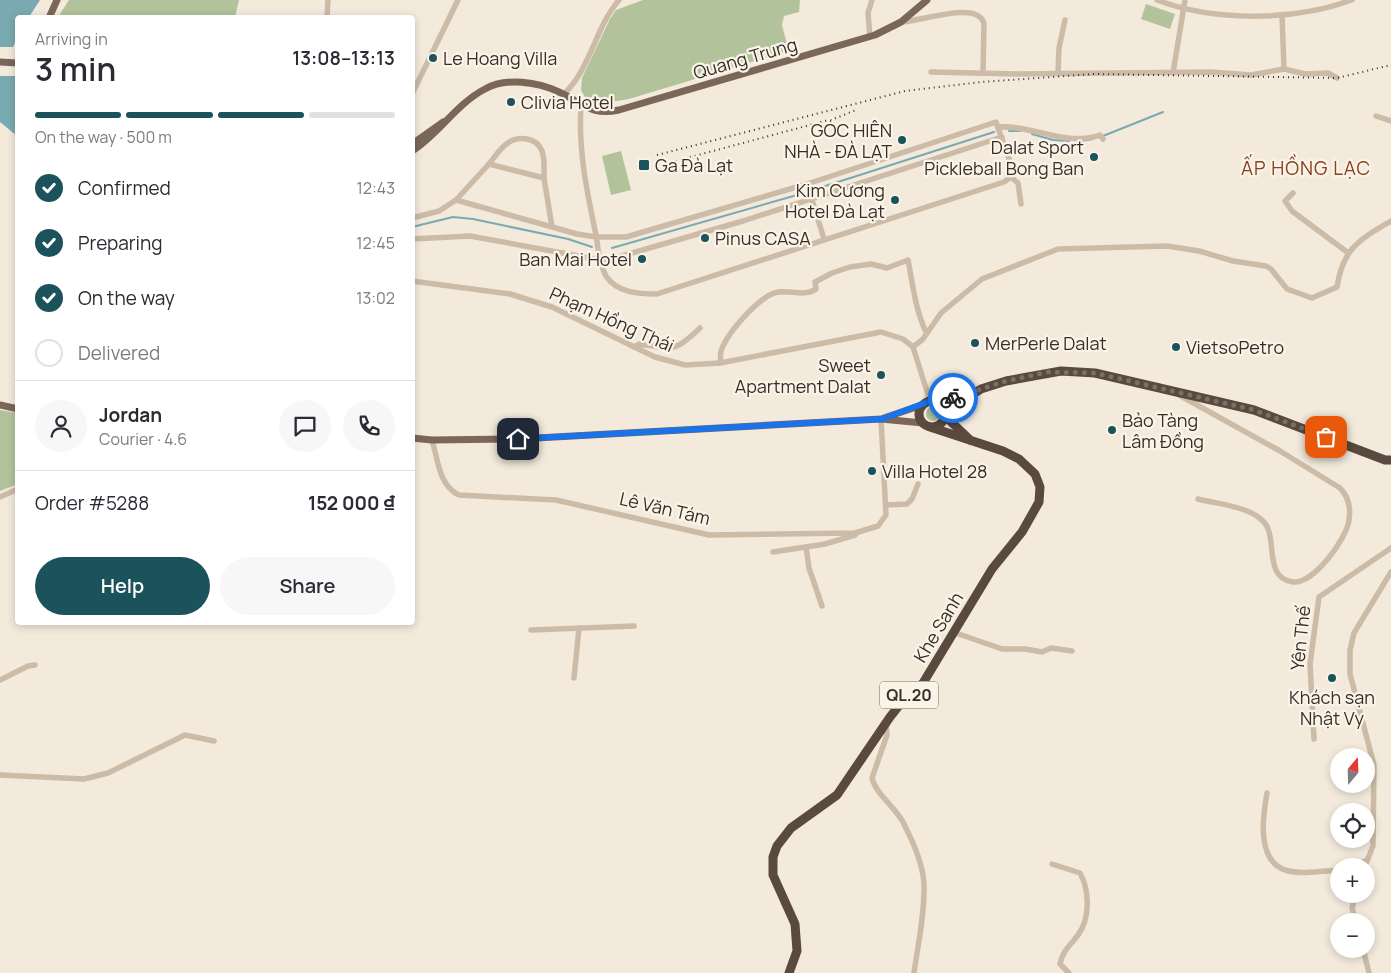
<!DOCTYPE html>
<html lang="en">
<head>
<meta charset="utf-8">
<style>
	body { margin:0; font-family:Manrope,sans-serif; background:#f7f7f7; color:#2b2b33; height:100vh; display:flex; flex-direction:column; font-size:19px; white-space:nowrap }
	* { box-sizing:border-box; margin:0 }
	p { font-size:16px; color:#7c7c81 }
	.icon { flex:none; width:28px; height:28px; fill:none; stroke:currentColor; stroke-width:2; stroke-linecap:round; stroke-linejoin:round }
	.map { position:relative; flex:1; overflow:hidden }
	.drawer { position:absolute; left:15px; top:15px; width:400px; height:610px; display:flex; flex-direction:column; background:#fff; border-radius:5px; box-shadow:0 2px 8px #0003 }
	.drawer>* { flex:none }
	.needle { width:32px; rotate:19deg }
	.fabs { position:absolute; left:1330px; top:748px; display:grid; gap:10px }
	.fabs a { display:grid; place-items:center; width:45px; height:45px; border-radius:50%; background:#fff; box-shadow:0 2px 8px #0003; font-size:25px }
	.pin { position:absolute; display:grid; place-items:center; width:42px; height:42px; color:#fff; margin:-21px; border-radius:10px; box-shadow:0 2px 8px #0006 }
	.courier { position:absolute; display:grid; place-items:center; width:50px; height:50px; margin:-25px; border:4px solid #1a73e8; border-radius:50%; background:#fff; color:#222; box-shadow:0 1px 6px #0007 }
	.headline em { font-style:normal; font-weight:600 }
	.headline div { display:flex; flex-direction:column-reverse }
	.headline { display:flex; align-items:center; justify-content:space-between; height:85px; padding:0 20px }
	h1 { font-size:32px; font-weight:600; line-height:38px }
	.bar { display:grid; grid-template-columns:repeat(4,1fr); gap:8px 5px; align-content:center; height:60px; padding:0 20px }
	.bar i { height:6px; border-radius:4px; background:#e1e1e2 }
	.bar .current { background:#1c525b }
	.bar p { grid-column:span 4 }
	.line { display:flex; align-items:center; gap:12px; padding:0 20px; border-top:1px solid #e1e1e2 }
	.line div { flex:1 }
	.round { display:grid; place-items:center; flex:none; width:52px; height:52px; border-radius:26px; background:#f7f7f7 }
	ol { padding:0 20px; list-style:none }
	li { display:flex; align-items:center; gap:15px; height:55px }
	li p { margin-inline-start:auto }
	li .icon { padding:5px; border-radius:50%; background:#1c525b; color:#fff; stroke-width:4 }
	li:last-child { color:#7c7c81 }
	li i { width:28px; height:28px; border:2px solid #e1e1e2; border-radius:50% }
	.cta { display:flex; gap:10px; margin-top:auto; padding:10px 20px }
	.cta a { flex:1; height:58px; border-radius:30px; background:#1c525b; color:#fff; font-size:20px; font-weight:600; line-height:58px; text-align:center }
	.cta a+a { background:#f7f7f7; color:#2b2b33 }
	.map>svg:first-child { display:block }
</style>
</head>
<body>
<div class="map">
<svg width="1391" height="973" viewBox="0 0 1391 973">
	<rect width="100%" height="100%" fill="#f3eadc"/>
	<g fill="#b2c39b">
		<polygon points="69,0 239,0 235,17 58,17"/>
		<polygon points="643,0 800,0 799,12 784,16 782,25 788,48 785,52 629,99 605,103 587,101 581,90 582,78 610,19 616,10"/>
		<polygon points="1146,4 1175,14 1170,29 1141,19"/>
		<polygon points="621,151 631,190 611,195 602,156"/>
		<circle cx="933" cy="414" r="7"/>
		<polygon points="0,410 17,413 18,484 0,491"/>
	</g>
	<g fill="#7aaab1">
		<polygon points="0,0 40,0 29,17 18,18 17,39 13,47 0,47"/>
		<polygon points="0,76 15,76 17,79 17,136 0,122"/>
	</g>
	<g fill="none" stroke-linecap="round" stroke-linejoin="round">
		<g stroke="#7aaab1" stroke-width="2">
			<polyline points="1009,131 1020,131"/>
			<polyline points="1032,134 1053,140 1069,141"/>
			<polyline points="1103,136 1163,112"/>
			<polyline points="1081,141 1093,139"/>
			<polyline points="816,189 994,132"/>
			<polyline points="412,227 453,217 473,219 568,239 592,247"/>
			<polyline points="612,248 804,193"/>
		</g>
		<g stroke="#ccbba7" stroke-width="5.5">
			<path d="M1157,0C1214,22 1295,21 1352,0"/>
			<polyline points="1282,15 1284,69"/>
			<polyline points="327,18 328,0"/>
			<path d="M901,22C923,21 979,0 984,24L983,73"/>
			<polyline points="870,37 868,13 872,0"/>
			<polyline points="931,72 1017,74 1211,72 1251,75 1284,69 1305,74 1328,73 1337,78"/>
			<polyline points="1058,73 1059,48 1065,20"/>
			<polyline points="1173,73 1185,0"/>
			<polyline points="412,94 458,0"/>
			<path d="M564,94C591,68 595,28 619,0"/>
			<polyline points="1376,116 1391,121"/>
			<path d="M999,127C1033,125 1066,147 1100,135L1103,139"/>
			<path d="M489,164C500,150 508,136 527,139C534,140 539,144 542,151C545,159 544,170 544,178"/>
			<polyline points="1011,177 1018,183 1021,204"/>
			<polyline points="807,184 824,239"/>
			<polyline points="1293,193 1285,201 1292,211 1347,252"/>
			<polyline points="456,200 489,164 544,178 552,227"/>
			<path d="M412,218L439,211L456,200L577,234L596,237H626L807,184L996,122L1013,170L1011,177L1004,182L657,294C639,294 617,293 606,276C599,264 598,247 596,235C587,192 578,150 581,106"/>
			<polyline points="412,239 470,236 601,260 615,258 743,221 1002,137"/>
			<polyline points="412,281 510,294 552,307 655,357 685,365 720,363 881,332 903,339 913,347 930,401"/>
			<path d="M634,347L639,344C673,349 674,353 700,328"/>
			<path d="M913,347L923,339L941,313L982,279L1058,249L1167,246L1199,251L1233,261L1266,266L1271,269L1287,289L1312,298L1337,287C1343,248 1359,240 1391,221"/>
			<path d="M720,363C721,359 720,354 721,351C727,333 760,295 778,292C791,290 805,297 816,289L815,282L832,273L850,267L871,264L887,268L908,260C913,285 915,309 926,332"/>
			<path d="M1179,395L1280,451L1340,488C1349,497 1351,507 1349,520C1347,538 1314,584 1293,582C1262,578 1279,536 1263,521C1248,506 1217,504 1198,499"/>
			<path d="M432,440C438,460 439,486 459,495L556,500L709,535L855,533L878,526L886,515L881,419"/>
			<polyline points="0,497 18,489"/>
			<polyline points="886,505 907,504 912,499 918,484"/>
			<polyline points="806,547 809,568 822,606"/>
			<polyline points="773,552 825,544 855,535"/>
			<polyline points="531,630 634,626"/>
			<polyline points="953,632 1002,649 1025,649 1042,652 1051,648 1072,651"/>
			<polyline points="574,678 579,628"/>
			<polyline points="0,680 28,666 35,665"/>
			<path d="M886,724L887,735L872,778C876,794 895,807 903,822C912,840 923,863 924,884C925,913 918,944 914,973"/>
			<polyline points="1314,739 1310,664 1319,597 1391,548"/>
			<polyline points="0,775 84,779 108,773 185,735 214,741"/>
			<path d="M1267,793C1263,815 1256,860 1285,870C1302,875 1322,871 1339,870"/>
			<path d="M1052,864L1080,873C1090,891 1090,919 1078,935C1070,946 1063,950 1060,964L1069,973"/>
			<polyline points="1355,866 1367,860"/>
			<polyline points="1365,866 1373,846 1374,765 1350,674 1350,650 1354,633 1391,572"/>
			<polyline points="1356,921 1352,908 1356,894"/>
			<polyline points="1363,949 1369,973"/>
		</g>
		<g stroke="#7a6758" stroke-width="7">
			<polyline points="49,18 57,0"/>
			<polyline points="0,62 18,63"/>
			<polyline points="412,144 443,122"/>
			<path d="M412,151C439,134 456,104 485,89C506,77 538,82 559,92C583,103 590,116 619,110L875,35L901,22L927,0"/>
			<polyline points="0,405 18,409"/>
			<polyline points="884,418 922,405"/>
			<polyline points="412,438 432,440 518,439 881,419 923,423"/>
		</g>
		<g stroke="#59493f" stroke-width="9">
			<circle cx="932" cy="414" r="13"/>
			<polyline points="938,402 973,392"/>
			<polyline points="945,412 981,389 1006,381 1061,371 1095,373 1254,410 1385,460 1391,460"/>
			<polyline points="945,416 970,440"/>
			<polyline points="789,973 797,951 795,924 773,875 773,857 777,846 791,828 837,795 890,717 905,698 923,683 992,569 1022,532 1039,502 1040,487 1035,474 1019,459 1003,451 930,427"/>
		</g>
		<g stroke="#382e28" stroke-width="2" stroke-dasharray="1 4" stroke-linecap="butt">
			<polyline points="657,155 905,91 981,82 1094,74 1337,78 1391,65"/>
			<polyline points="661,165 836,118 856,110"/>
		</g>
	</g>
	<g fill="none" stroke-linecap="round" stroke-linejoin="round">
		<polyline stroke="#797067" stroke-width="5" stroke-dasharray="0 9" points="953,398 1006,381 1048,372 1095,373 1254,410 1326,437"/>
		<polyline stroke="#1a73e8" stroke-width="6" points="518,439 882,419 930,401 938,402 953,398"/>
	</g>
	<g fill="#1c525b" stroke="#faf4e8" stroke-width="2">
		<circle cx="433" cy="58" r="5"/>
		<circle cx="511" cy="102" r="5"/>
		<circle cx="902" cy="140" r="5"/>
		<circle cx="1094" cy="157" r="5"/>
		<rect x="638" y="159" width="12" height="12" rx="2.5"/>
		<circle cx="895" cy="200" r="5"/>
		<circle cx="705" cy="238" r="5"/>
		<circle cx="642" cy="259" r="5"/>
		<circle cx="975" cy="343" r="5"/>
		<circle cx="1176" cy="347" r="5"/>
		<circle cx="881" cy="375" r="5"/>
		<circle cx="1112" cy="430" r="5"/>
		<circle cx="872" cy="471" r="5"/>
		<circle cx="1332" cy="678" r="5"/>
	</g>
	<g text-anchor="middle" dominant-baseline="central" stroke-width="4.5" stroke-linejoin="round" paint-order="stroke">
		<rect fill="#faf4e8" stroke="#726962" stroke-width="1" x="880" y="681.5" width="58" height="27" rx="4"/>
		<g font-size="16" font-weight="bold" fill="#382e28">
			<text x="909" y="695">QL.20</text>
		</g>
		<g font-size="18" fill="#382e28" stroke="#faf4e8" text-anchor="start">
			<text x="443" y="58">Le Hoang Villa</text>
			<text x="521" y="102">Clivia Hotel</text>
			<text x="892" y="130" text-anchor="end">GÓC HIÊN<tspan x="892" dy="21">NHÀ - ĐÀ LẠT</tspan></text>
			<text x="1084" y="147" text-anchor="end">Dalat Sport<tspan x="1084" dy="21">Pickleball Bong Ban</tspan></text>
			<text x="655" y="165">Ga Đà Lạt</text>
			<text x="885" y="190" text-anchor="end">Kim Cương<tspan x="885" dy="21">Hotel Đà Lạt</tspan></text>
			<text x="715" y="238">Pinus CASA</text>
			<text x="632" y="259" text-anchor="end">Ban Mai Hotel</text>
			<text x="985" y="343">MerPerle Dalat</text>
			<text x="1186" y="347">VietsoPetro</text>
			<text x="871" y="365" text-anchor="end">Sweet<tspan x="871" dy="21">Apartment Dalat</tspan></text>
			<text x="1122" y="420">Bảo Tàng<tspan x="1122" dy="21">Lâm Đồng</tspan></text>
			<text x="882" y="471">Villa Hotel 28</text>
			<text x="1332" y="697" text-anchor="middle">Khách sạn<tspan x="1332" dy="21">Nhật Vy</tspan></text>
		</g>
		<g font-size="18" fill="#382e28" stroke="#faf4e8">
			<text transform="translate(745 58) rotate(-16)">Quang Trung</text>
			<text transform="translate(612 319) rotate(24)">Phạm Hồng Thái</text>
			<text transform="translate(665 508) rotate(13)">Lê Văn Tám</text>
			<text transform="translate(938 627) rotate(-59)">Khe Sanh</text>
			<text transform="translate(1300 638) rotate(-84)">Yên Thế</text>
		</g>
		<g font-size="19" letter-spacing="1" fill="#8a411e" stroke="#faf4e8">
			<text x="1306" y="168">ẤP HỒNG LẠC</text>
		</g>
	</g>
</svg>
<div class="fabs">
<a><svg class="needle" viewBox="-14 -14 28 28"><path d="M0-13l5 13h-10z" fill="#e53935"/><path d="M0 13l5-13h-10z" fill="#7c7c81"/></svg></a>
<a><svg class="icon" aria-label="locate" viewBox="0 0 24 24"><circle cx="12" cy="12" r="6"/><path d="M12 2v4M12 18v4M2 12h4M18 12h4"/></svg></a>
<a>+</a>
<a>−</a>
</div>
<div class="pin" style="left:1326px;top:437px;background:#ea580c"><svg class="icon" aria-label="bag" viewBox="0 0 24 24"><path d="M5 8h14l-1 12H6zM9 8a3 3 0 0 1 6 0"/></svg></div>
<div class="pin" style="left:518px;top:439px;background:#1f2937"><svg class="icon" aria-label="home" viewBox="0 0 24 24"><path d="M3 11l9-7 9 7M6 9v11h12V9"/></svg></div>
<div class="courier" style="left:953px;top:398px"><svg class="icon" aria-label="bike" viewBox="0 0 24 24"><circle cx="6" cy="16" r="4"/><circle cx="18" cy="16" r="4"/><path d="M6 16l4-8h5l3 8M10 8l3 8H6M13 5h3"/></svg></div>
<section class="drawer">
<div class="headline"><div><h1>3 min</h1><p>Arriving in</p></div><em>13:08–13:13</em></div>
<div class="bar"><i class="current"></i><i class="current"></i><i class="current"></i><i></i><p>On the way · 500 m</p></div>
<ol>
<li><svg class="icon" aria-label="check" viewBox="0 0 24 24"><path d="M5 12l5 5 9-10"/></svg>Confirmed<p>12:43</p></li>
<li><svg class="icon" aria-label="check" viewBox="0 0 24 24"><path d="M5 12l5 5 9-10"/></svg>Preparing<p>12:45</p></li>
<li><svg class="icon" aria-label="check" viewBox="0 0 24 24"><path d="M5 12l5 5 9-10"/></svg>On the way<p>13:02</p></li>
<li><i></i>Delivered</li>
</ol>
<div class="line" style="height:90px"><a class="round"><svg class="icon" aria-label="person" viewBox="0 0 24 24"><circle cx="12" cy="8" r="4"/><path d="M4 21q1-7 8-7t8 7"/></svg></a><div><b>Jordan</b><p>Courier · 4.6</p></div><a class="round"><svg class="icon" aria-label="chat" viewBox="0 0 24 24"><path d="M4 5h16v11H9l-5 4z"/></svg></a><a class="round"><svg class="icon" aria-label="phone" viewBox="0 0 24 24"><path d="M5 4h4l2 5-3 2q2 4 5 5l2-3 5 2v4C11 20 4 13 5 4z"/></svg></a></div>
<div class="line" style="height:65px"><div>Order #5288</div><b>152 000 ₫</b></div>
<div class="cta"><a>Help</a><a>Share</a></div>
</section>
</div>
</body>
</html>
